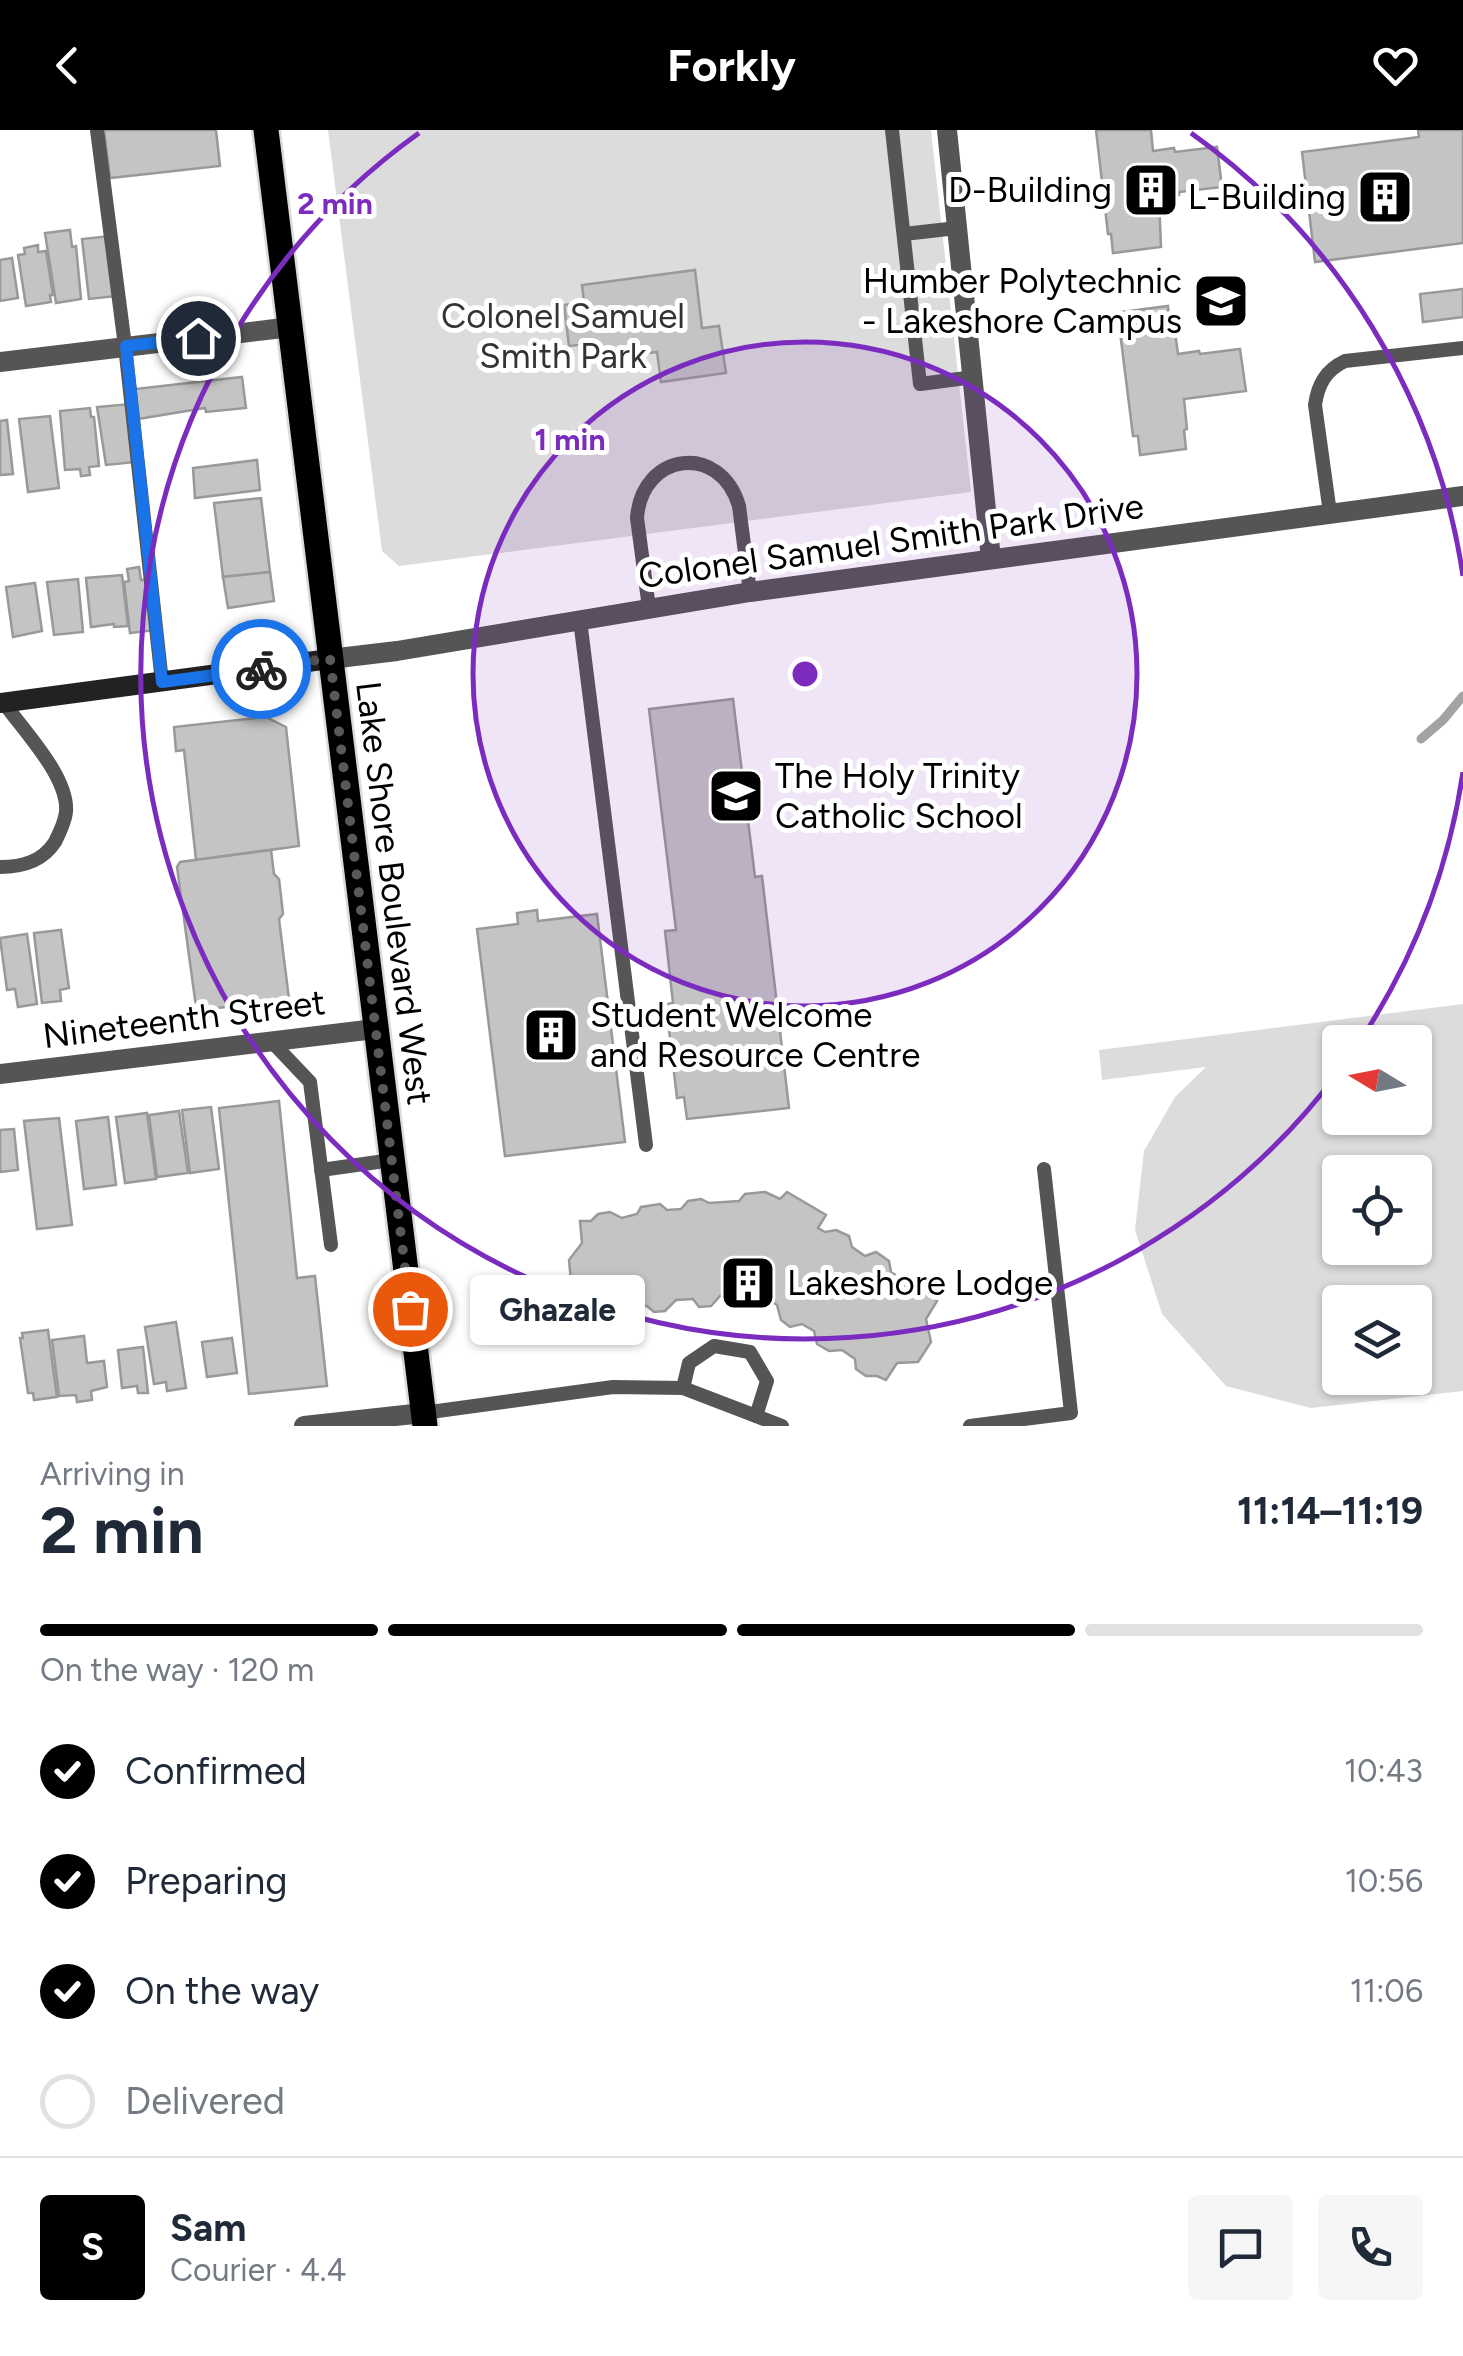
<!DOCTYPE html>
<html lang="en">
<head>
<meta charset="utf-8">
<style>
	body { margin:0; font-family:Figtree,sans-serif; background:#f6f6f7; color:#1f2937; height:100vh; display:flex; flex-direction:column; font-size:38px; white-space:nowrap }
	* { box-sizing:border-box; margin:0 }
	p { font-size:32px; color:#747a83 }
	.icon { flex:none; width:55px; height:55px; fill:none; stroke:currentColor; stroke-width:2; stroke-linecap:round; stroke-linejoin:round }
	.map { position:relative; height:1296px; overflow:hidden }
	.sheet { display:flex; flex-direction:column; background:#fff; flex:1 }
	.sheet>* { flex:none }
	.needle { width:65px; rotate:280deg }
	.tools { position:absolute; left:1322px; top:895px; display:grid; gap:20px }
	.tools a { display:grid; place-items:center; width:110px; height:110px; border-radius:10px; background:#fff; box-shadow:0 2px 8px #0004; font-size:50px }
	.pin { position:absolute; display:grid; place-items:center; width:85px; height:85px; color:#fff; margin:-42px; border:5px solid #fff; border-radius:50%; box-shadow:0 2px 10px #0007 }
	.courier { position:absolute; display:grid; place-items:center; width:100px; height:100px; margin:-50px; border:8px solid #1a73e8; border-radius:50%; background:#fff; color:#222; box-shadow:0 2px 12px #0007 }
	.bubble { position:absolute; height:70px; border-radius:10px; background:#fff; box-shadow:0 2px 8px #0004; font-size:32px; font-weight:700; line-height:70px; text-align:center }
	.headline em { font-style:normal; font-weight:700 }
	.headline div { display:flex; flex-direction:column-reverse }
	.headline { display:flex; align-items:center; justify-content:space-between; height:170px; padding:0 40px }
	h1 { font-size:65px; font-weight:700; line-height:75px }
	.bar { display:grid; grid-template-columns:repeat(4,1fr); gap:15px 10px; align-content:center; height:120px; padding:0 40px }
	.bar i { height:12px; border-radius:8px; background:#e0e1e3 }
	.bar .current { background:#000 }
	.bar p { grid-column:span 4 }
	.line { display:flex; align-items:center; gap:25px; padding:0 40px; border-top:2px solid #e0e1e3 }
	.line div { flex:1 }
	.round { display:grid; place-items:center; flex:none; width:105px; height:105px; border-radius:10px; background:#f6f6f7 }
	ol { padding:0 40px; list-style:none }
	li { display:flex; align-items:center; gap:30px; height:110px }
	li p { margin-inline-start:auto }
	li .icon { padding:10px; border-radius:50%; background:#000; color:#fff; stroke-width:4 }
	li:last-child { color:#747a83 }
	li i { width:55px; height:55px; border:5px solid #e0e1e3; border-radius:50% }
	header { display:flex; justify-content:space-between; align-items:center; height:130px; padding:0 40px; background:#000; color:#fff; font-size:45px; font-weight:700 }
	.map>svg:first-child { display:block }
</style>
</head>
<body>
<header><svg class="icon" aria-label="back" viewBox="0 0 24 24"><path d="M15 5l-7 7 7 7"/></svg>Forkly<svg class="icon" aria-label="heart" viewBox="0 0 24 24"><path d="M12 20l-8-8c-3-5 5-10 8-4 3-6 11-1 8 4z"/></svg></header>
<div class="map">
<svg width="1463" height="1296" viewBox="0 0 1463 1296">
	<rect width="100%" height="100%" fill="#fff"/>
	<g fill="#dcdcdc" fill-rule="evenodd">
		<polygon points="328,0 931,0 971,362 399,436 382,421"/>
		<path d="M1463,874V1261L1311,1278L1226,1256L1162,1184L1135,1100L1144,1021L1175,967L1206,937L1102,950L1099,920ZM1340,912H1415V988H1340ZM1415,1042V1118H1340V1042ZM1340,1172H1415V1248H1340Z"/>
	</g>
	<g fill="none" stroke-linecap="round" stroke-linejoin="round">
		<polyline stroke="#a3a3a3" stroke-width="9" points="1421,609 1443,590 1463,566"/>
	</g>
	<g fill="#c4c4c4" stroke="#999" stroke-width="2.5">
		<polygon points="104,0 216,0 220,36 110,48"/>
		<polygon points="1096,0 1151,0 1153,21 1174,18 1175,22 1217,17 1222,57 1179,62 1179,65 1159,68 1161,117 1113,123 1111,104 1108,104"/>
		<polygon points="1418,0 1463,0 1463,113 1315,132 1302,22 1419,7"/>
		<polygon points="70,100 72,117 76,116 81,169 56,173 45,103"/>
		<polygon points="110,106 117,166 89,169 82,109"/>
		<polygon points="38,115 38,122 46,121 53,165 50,165 51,172 26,176 18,125 25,124 24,118"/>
		<polygon points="12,128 18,168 0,171 0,130"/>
		<polygon points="695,140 702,198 719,196 726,243 661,252 657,222 590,231 588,214 569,216 564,175 584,172 582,155"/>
		<polygon points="1463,159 1463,187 1423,192 1420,164"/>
		<polygon points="1168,176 1170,196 1174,195 1178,224 1199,221 1200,224 1240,219 1246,261 1184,269 1187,299 1184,300 1186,319 1140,325 1138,306 1133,306 1120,202 1124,201 1121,182"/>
		<polygon points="242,247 246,278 206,282 205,278 138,289 135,259"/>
		<polygon points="130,274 136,332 106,335 97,277"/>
		<polygon points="90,278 91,287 94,287 99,336 89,337 90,345 81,346 80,339 65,340 60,281"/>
		<polygon points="50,286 59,358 28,362 19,289"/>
		<polygon points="7,290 13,344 0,345 0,291"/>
		<polygon points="257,330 260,360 195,368 193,338"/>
		<polygon points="261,368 270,442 223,447 214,373"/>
		<polygon points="139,437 141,450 149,449 155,500 130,503 124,452 129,451 127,439"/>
		<polygon points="270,442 274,471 228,478 223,447"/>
		<polygon points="122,445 128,496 114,497 114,494 91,497 86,448"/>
		<polygon points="78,449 83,502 54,505 47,452"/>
		<polygon points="35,453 42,501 13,507 6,457"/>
		<polygon points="733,569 755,747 762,746 789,978 687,989 684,967 677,968 666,874 673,873 665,801 676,800 649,579"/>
		<polygon points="266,587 286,597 299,716 196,730 184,620 176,621 174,597"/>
		<polygon points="271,720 274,744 279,749 283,784 279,789 289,869 253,874 248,868 239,870 234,876 201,880 196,877 177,737 180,732"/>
		<polygon points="537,780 538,791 597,784 625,1012 505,1026 477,799 518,794 517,783"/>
		<polygon points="61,800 69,858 60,860 61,871 42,873 34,803"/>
		<polygon points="27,804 37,874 18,877 15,859 7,860 0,808"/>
		<polygon points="279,971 297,1148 315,1146 327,1256 249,1264 219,978"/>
		<polygon points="211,977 219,1039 190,1043 182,980"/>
		<polygon points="179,981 188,1043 157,1047 149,985"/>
		<polygon points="147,983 156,1049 125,1053 116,987"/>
		<polygon points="108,987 116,1055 84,1059 76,991"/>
		<polygon points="59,988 72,1095 37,1099 24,991"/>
		<polygon points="14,999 18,1040 0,1042 0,1000"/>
		<polygon points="765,1062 780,1069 787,1062 826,1085 818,1098 825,1102 836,1100 849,1106 852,1117 865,1126 876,1122 889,1131 891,1142 904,1151 914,1150 927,1156 929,1165 937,1171 926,1189 931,1212 918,1232 897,1233 886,1250 877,1246 866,1246 856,1239 855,1229 842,1220 829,1221 817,1214 814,1201 802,1194 790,1197 781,1190 777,1175 761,1165 741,1162 721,1165 711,1176 699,1177 693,1169 676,1170 665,1181 654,1182 647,1176 635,1176 629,1185 610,1188 603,1181 592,1182 589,1164 571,1151 569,1130 582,1113 580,1091 591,1091 598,1084 610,1082 622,1088 637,1084 641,1077 660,1074 667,1080 681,1079 688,1071 701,1069 709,1073 739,1071 745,1064"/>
		<polygon points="176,1192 186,1258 167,1261 166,1252 154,1254 145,1197"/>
		<polygon points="48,1200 57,1267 34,1270 33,1263 28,1263 20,1208 23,1208 22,1203"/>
		<polygon points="84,1206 87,1233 104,1231 107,1257 91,1261 92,1270 77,1272 76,1265 59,1266 52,1210"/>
		<polygon points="232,1208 237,1243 207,1247 202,1212"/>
		<polygon points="143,1217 148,1263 138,1263 137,1256 122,1258 118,1220"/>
	</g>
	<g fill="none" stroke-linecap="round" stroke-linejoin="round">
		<g stroke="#dbdbdb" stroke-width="30">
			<polyline id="primary" points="266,0 425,1296"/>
		</g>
		<g stroke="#555" stroke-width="14">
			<polyline points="97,0 125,216 162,552"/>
			<polyline points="892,0 920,254 974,247"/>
			<polyline points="904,104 957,98"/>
			<path d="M1330,383L1315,275C1318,254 1326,240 1345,231L1463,218"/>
			<path d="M649,478L637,388C642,322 720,312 739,376L750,462"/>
			<polyline points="580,490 646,1015"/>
			<path d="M0,737C22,737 42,732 55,712C59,704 65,692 66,682C69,647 23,600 4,573"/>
			<polyline points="273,913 310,952 331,1115"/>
			<polyline points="321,1040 392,1030"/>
			<polyline points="683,1258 689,1233 714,1216 750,1222 767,1251 756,1286"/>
			<polyline points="423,1283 613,1257 683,1258 782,1296"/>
			<polyline points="970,1296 1071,1283 1044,1039"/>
		</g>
		<g stroke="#555" stroke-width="20">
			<polyline points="947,0 991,429"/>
			<polyline points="0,232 291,197"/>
			<polyline points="330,529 397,521 750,462 1463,366"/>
			<polyline points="0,944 375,899"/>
			<polyline points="304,1296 423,1283"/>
		</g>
		<polyline stroke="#222" stroke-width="20" points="0,573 330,529"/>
		<use href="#primary" stroke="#000" stroke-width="25"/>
		<polyline stroke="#000" stroke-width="2.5" points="259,0 418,1296"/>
	</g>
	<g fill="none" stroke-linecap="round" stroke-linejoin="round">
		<polyline stroke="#595959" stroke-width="10" stroke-dasharray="0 18" points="261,539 330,528 410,1179"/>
		<polyline stroke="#1a73e8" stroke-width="12" points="198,208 126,216 162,552 261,539"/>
	</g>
	<circle cx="805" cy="544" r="332" fill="#7b2cbf" fill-opacity=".12"/>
	<g fill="none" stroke="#7b2cbf" stroke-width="5">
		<circle cx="805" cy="544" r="332"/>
		<path d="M1463 642A665 665 0 0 1 1360 911M1340 940A665 665 0 1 1 419 3M1191 3A665 665 0 0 1 1463 446"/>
	</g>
	<defs>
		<g id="building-square" transform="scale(2.875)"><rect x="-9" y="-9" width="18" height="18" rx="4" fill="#000" stroke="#fff"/><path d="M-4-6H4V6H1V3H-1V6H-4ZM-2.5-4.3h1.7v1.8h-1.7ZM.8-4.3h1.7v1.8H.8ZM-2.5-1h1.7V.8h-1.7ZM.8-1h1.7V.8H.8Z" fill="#fff"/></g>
		<g id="university-square" transform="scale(2.875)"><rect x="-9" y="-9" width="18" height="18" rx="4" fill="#000" stroke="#fff"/><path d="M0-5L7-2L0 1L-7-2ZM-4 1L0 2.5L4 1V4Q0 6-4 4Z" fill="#fff"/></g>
		<g id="school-square" transform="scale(2.875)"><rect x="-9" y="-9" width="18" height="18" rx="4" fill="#000" stroke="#fff"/><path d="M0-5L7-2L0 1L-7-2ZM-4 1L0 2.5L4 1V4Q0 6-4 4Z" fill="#fff"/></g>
	</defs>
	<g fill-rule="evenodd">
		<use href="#building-square" x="1151" y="60"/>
		<use href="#building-square" x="1385" y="67"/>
		<use href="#university-square" x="1221" y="171"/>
		<use href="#school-square" x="736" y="666"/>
		<use href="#building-square" x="551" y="905"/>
		<use href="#building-square" x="748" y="1153"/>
	</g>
	<g text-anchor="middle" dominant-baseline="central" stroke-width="10" stroke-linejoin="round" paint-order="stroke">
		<g font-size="35" fill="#000" stroke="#fff" text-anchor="end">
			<text x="1112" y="60">D-Building</text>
			<text x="1346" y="67">L-Building</text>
			<text x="1182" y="151">Humber Polytechnic<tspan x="1182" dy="40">- Lakeshore Campus</tspan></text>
			<text x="775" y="646" text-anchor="start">The Holy Trinity<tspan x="775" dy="40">Catholic School</tspan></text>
			<text x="590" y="885" text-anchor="start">Student Welcome<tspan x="590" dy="40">and Resource Centre</tspan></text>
			<text x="787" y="1153" text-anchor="start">Lakeshore Lodge</text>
		</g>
		<g font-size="35" fill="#333" stroke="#fff">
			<text x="563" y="186">Colonel Samuel<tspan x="563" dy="40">Smith Park</tspan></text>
		</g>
		<g font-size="35" fill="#000" stroke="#fff">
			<text transform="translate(891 411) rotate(-8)">Colonel Samuel Smith Park Drive</text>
			<text transform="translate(394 763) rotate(83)">Lake Shore Boulevard West</text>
			<text transform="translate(184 889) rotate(-7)">Nineteenth Street</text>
		</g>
	</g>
	<circle cx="805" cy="544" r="15" fill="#7b2cbf" stroke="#fff" stroke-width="5"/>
	<g font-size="30" text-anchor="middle" font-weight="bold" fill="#7b2cbf" stroke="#fff" stroke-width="10" stroke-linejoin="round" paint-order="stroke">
		<text x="335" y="84">2 min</text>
		<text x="570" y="320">1 min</text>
	</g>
</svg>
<div class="tools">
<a><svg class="needle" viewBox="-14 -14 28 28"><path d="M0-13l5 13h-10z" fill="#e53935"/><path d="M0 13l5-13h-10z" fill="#747a83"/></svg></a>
<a><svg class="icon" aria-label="locate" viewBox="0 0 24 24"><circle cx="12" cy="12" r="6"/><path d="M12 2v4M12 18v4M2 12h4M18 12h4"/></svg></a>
<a><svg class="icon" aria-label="layers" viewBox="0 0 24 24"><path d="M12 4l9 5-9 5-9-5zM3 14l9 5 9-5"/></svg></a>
</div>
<div class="pin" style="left:410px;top:1179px;background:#ea580c"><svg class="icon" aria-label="bag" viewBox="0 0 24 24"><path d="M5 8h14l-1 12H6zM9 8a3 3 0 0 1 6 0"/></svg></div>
<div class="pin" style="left:198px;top:208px;background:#1f2937"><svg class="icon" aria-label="home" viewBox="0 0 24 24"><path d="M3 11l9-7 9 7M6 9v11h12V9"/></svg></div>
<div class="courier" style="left:261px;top:539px"><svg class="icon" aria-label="bike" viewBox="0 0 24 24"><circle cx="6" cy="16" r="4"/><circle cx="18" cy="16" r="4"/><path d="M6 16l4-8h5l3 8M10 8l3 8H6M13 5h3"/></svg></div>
<div class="bubble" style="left:470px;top:1145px;width:175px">Ghazale</div>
</div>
<section class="sheet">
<div class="headline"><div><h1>2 min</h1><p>Arriving in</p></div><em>11:14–11:19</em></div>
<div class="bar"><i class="current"></i><i class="current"></i><i class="current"></i><i></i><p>On the way · 120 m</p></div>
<ol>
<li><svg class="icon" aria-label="check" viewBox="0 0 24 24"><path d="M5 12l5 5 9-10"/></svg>Confirmed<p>10:43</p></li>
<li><svg class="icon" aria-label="check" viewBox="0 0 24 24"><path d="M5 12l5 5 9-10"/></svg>Preparing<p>10:56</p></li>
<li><svg class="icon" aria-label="check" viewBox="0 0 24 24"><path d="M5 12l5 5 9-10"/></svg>On the way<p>11:06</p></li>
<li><i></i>Delivered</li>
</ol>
<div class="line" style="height:180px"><b class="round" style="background:#000;color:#fff">S</b><div><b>Sam</b><p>Courier · 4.4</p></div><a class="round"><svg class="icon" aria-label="chat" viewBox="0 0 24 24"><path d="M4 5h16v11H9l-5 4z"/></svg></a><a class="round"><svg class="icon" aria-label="phone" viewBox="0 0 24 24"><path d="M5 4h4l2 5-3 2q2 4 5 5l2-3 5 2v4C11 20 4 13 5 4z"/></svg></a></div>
</section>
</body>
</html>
